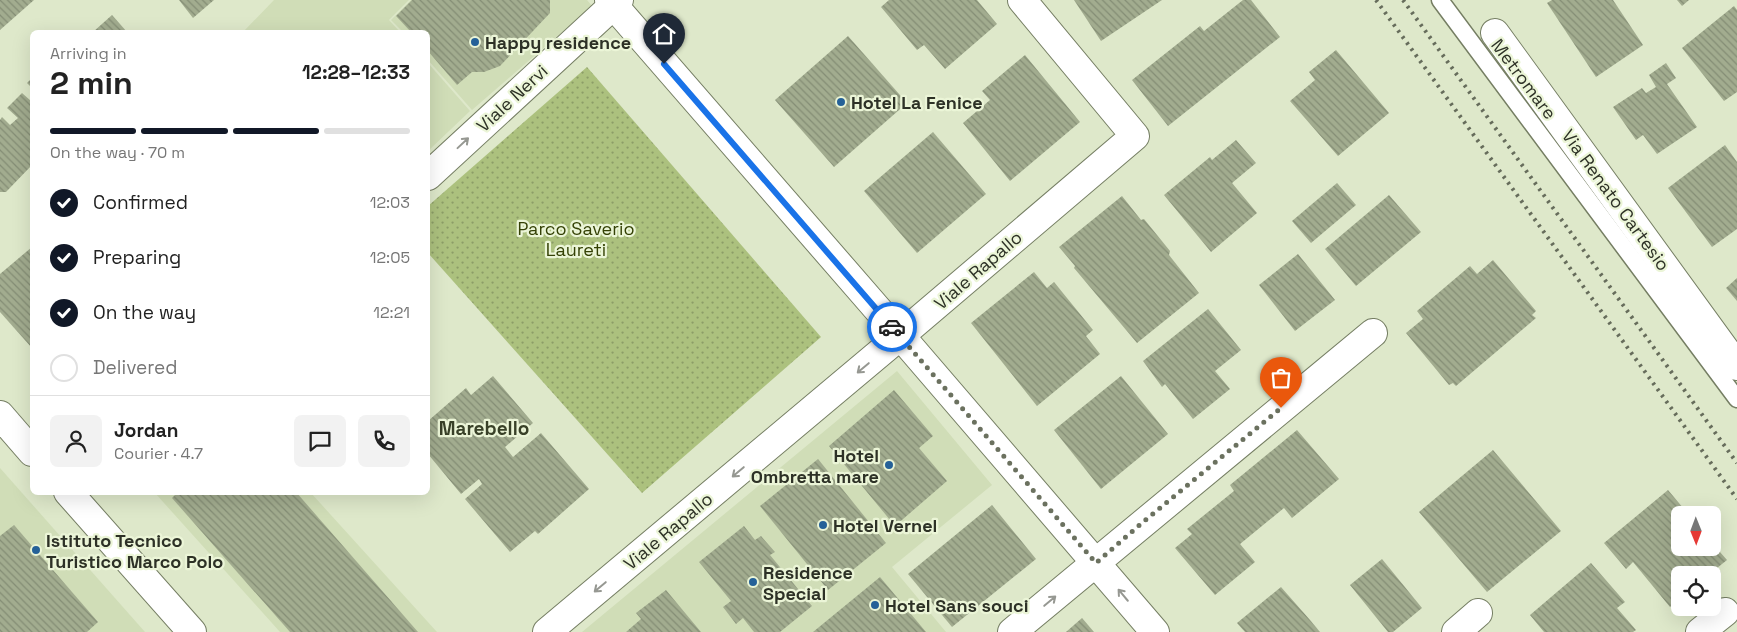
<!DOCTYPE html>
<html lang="en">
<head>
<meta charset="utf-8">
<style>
	body { margin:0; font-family:"Space Grotesk",sans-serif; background:#f2f2f2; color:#222; height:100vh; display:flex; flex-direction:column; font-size:19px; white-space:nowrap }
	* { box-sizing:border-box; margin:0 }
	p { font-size:16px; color:#767676 }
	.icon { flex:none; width:28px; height:28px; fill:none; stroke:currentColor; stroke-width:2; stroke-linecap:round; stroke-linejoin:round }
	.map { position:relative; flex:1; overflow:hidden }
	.details { position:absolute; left:30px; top:30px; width:400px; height:465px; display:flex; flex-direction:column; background:#fff; border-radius:8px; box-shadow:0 5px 20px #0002 }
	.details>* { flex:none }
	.needle { width:32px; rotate:179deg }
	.buttons { position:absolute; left:1671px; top:506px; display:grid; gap:10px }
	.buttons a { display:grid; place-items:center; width:50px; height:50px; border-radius:8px; background:#fff; box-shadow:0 5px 20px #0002; font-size:25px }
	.pin { position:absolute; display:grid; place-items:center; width:42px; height:42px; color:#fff; margin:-51px -21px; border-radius:50% 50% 50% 0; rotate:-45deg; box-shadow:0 0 5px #0007 }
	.pin .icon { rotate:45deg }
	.courier { position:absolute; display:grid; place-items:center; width:50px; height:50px; margin:-25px; border:4px solid #1a73e8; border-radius:50%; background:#fff; color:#222; box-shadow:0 1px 6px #0007 }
	.head em { font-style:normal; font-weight:700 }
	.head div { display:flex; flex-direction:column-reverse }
	.head { display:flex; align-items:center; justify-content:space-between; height:85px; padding:0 20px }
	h1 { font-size:32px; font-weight:700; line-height:38px }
	.bar { display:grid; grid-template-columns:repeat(4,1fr); gap:8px 5px; align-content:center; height:60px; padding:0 20px }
	.bar i { height:6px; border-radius:4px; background:#e0e0e0 }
	.bar .current { background:#111827 }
	.bar p { grid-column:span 4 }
	.line { display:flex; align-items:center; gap:12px; padding:0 20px; border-top:1px solid #e0e0e0 }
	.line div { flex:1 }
	.round { display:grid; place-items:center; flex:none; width:52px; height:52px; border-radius:8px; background:#f2f2f2 }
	ol { padding:0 20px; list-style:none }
	li { display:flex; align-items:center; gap:15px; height:55px }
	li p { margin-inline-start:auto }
	li .icon { padding:5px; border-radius:50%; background:#111827; color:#fff; stroke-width:4 }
	li:last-child { color:#767676 }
	li i { width:28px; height:28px; border:2px solid #e0e0e0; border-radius:50% }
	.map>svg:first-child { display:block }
</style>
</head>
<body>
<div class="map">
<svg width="1737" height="632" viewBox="0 0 1737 632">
	<defs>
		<pattern id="park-dots" width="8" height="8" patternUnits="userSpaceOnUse" patternTransform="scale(1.25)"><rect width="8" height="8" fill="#acc17e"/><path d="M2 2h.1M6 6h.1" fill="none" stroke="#8c9d67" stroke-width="1.8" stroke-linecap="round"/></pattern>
		<pattern id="building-back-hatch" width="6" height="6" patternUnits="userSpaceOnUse" patternTransform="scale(1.25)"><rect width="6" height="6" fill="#a2ac8f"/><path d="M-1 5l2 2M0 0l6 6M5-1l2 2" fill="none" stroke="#848d75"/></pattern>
	</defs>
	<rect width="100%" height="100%" fill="#dee8ca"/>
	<g fill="#d0ddb7">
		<polygon points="274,0 409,0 389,20 400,32 243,32"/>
		<polygon points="411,0 587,0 592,6 472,110 428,60 428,32 403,32 391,20"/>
		<polygon points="428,63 470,111 428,151"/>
		<polygon points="897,371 992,485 892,567 946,632 582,632"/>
		<polygon points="0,468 145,632 0,632"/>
		<polygon points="155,493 311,493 437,632 280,632"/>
	</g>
	<polygon fill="url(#park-dots)" points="587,67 821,337 642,493 428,253 428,206"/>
	<g fill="url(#building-back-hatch)">
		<polygon points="0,0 34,0 0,30"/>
		<polygon points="179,0 214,0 193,18"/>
		<polygon points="412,0 550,0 550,13 500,66 484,72 472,72 457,85 428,51 428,32 411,32 396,16"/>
		<polygon points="889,0 977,0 997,24 945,69 924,45 917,50 881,7"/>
		<polygon points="1074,0 1162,0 1101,41"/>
		<polygon points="1243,0 1251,0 1280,37 1168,126 1132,80 1200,26 1204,31"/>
		<polygon points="1552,0 1613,0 1643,45 1596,77 1547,3"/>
		<polygon points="1677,0 1689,0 1682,6"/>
		<polygon points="1734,6 1737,10 1737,92 1724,101 1682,48"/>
		<polygon points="112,15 127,32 93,32"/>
		<polygon points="848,36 907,103 834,167 775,100"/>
		<polygon points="1336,50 1389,113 1338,156 1290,101 1315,80 1309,72"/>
		<polygon points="1025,55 1080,122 1010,181 963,123 990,100 982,91"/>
		<polygon points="1666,63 1676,78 1667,84 1697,127 1657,154 1643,135 1636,140 1613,107 1642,88 1646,93 1656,87 1649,75"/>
		<polygon points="32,78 32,88 27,83"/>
		<polygon points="22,93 31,101 32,99 32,165 6,192 0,192 0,120 2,117 10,125 18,118 7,108"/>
		<polygon points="933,132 986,194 917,253 864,191"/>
		<polygon points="1236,140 1256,163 1232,183 1257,213 1211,252 1164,195 1210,157 1212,160"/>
		<polygon points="1725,145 1737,162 1737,229 1712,247 1668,188"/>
		<polygon points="1337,183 1356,205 1311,243 1292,221"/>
		<polygon points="1389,195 1421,232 1356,286 1325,249"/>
		<polygon points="1122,196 1141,220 1144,219 1170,251 1169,255 1199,293 1137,343 1074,268 1075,266 1059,247"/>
		<polygon points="32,247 32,348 0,312 0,274"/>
		<polygon points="1298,254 1335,300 1295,331 1259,285"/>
		<polygon points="1493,260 1536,311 1532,315 1536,318 1456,386 1453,383 1449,385 1406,333 1423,319 1417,311 1470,266 1477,274"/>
		<polygon points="1034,272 1047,288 1054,282 1093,330 1086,336 1100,354 1037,406 971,323"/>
		<polygon points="1737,278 1737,301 1726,288"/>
		<polygon points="1208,309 1241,350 1215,371 1230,389 1193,419 1165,384 1162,387 1143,361"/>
		<polygon points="493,376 533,423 505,447 513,457 541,433 589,489 538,534 535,531 510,552 465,499 482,484 479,479 461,494 428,454 428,421 466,388 471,395"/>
		<polygon points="1121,376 1168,434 1101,489 1054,430"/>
		<polygon points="894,390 933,436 919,448 947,481 895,526 829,446"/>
		<polygon points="1297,430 1339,479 1292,518 1284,508 1240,544 1255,562 1215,595 1175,548 1192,534 1187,529 1234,491 1230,485"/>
		<polygon points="1493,450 1561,531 1487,592 1419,512"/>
		<polygon points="818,459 886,543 828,590 760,506"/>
		<polygon points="1668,490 1689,515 1680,515 1680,548 1712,548 1712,543 1727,560 1717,568 1721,572 1712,580 1712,575 1680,575 1680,599 1670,607 1633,562 1626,569 1604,543"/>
		<polygon points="178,492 296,492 418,632 290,632 172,498"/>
		<polygon points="992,505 1036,559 952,627 908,574"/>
		<polygon points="14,525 98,622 87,632 0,632 0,536"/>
		<polygon points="744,526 755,540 761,536 775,552 770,555 812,606 780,632 754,632 743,618 736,624 723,607 731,601 699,562"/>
		<polygon points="1382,559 1422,608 1393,632 1388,632 1350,585"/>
		<polygon points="1591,563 1625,602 1617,608 1636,630 1633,632 1544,632 1530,615"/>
		<polygon points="880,577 926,632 813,632"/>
		<polygon points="1281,587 1310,620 1320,632 1245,632 1237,623"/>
		<polygon points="666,590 701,632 626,632 641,619 636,613"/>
		<polygon points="1082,618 1094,632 1066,632"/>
	</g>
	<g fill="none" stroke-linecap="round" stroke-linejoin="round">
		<g stroke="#757e63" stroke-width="19">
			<polyline id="service" points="1440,0 1737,399"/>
		</g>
		<g stroke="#757e63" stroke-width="30">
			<g id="minor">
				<polyline points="609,0 880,312 1155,632"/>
				<polyline points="1495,33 1737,366"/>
				<polyline points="428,176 619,0"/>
				<polyline points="547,632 900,336 1135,136 1022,0"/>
				<polyline points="1012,632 1373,333"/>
				<polyline points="1456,632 1478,613"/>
				<polyline points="1700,632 1725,612"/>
			</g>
		</g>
		<g stroke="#757e63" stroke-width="30">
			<g id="tertiary">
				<polyline points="0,415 32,452"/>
				<polyline points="68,492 192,632"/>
			</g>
		</g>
		<use href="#service" stroke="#fff" stroke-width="16"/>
		<use href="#minor" stroke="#fff" stroke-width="28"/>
		<use href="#tertiary" stroke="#fff" stroke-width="28"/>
		<g stroke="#666c5b" stroke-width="4" stroke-dasharray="2.5 5" stroke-linecap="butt">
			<polyline points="1376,0 1737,499"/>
			<polyline points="1403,0 1737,463"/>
		</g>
	</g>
	<defs><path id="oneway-shaft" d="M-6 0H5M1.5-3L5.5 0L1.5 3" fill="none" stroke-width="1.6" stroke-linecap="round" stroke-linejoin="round" transform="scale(1.25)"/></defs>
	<g stroke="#969892">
		<use href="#oneway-shaft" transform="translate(463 143) rotate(-43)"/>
		<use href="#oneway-shaft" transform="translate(863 368) rotate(140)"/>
		<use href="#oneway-shaft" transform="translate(738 472) rotate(140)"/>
		<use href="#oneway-shaft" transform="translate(600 587) rotate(140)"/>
		<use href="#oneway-shaft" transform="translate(1123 595) rotate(-130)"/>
		<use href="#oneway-shaft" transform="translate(1050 601) rotate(-40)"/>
	</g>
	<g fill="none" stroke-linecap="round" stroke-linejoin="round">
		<polyline stroke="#6b715f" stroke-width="5" stroke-dasharray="0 9" points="892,327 1096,563 1143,522 1281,408"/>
		<polyline stroke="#1a73e8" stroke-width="6" points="664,64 892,327"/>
	</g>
	<g fill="#256198" stroke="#ebf5d7" stroke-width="2">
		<circle cx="475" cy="42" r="5"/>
		<circle cx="841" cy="102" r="5"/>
		<circle cx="889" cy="465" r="5"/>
		<circle cx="823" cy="525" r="5"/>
		<circle cx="36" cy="550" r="5"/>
		<circle cx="753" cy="582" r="5"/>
		<circle cx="875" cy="605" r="5"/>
	</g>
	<g text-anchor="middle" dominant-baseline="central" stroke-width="4.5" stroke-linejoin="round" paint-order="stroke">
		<g font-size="18" font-weight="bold" fill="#2d3126" stroke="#ebf5d7" text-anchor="start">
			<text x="485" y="42">Happy residence</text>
			<text x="851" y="102">Hotel La Fenice</text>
			<text x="879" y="455" text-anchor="end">Hotel<tspan x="879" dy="21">Ombretta mare</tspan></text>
			<text x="833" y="525">Hotel Vernel</text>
			<text x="46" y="540">Istituto Tecnico<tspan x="46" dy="21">Turistico Marco Polo</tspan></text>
			<text x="763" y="572">Residence<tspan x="763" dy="21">Special</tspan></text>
			<text x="885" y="605">Hotel Sans souci</text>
		</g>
		<g font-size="18" fill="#2d3126" stroke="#ebf5d7">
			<text transform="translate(1524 79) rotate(53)">Metromare</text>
			<text transform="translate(512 98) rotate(-43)">Viale Nervi</text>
			<text transform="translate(1616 200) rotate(54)">Via Renato Cartesio</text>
			<text transform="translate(978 270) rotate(-41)">Viale Rapallo</text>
			<text transform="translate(668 531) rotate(-40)">Viale Rapallo</text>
		</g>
		<g font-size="18" fill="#344105" stroke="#ebf5d7">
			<text x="576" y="228">Parco Saverio<tspan x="576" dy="21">Laureti</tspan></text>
		</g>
		<g font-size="19" font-weight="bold" fill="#394128" stroke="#ebf5d7">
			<text x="484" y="428">Marebello</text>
		</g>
	</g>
</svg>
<div class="buttons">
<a><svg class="needle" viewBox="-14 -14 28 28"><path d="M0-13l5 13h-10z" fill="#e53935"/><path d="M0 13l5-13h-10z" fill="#767676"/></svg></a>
<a><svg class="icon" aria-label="locate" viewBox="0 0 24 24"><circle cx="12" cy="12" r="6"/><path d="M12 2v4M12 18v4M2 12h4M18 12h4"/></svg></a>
</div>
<div class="pin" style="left:1281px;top:408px;background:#ea580c"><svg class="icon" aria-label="bag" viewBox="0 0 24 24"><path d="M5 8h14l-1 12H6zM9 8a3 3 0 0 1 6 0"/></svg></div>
<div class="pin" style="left:664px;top:64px;background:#1f2937"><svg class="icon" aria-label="home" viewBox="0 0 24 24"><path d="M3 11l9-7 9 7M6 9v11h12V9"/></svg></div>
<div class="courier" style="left:892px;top:327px"><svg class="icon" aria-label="car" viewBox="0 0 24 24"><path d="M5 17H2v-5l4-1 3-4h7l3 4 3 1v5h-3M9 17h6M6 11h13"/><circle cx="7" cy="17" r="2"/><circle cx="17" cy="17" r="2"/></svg></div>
<section class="details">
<div class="head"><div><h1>2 min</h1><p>Arriving in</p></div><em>12:28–12:33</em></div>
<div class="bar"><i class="current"></i><i class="current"></i><i class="current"></i><i></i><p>On the way · 70 m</p></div>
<ol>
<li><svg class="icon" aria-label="check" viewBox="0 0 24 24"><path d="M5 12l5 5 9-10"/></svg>Confirmed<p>12:03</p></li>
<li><svg class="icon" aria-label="check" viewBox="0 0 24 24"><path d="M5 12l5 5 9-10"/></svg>Preparing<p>12:05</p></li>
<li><svg class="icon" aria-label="check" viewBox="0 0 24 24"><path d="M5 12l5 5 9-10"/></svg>On the way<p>12:21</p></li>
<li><i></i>Delivered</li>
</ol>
<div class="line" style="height:90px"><a class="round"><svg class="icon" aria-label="person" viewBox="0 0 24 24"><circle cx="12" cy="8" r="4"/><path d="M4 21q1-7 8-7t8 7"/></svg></a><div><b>Jordan</b><p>Courier · 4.7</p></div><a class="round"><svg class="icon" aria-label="chat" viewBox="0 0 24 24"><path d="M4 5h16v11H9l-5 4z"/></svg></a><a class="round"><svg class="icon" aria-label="phone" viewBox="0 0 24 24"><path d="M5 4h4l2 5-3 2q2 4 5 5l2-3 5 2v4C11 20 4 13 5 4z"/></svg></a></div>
</section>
</div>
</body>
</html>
